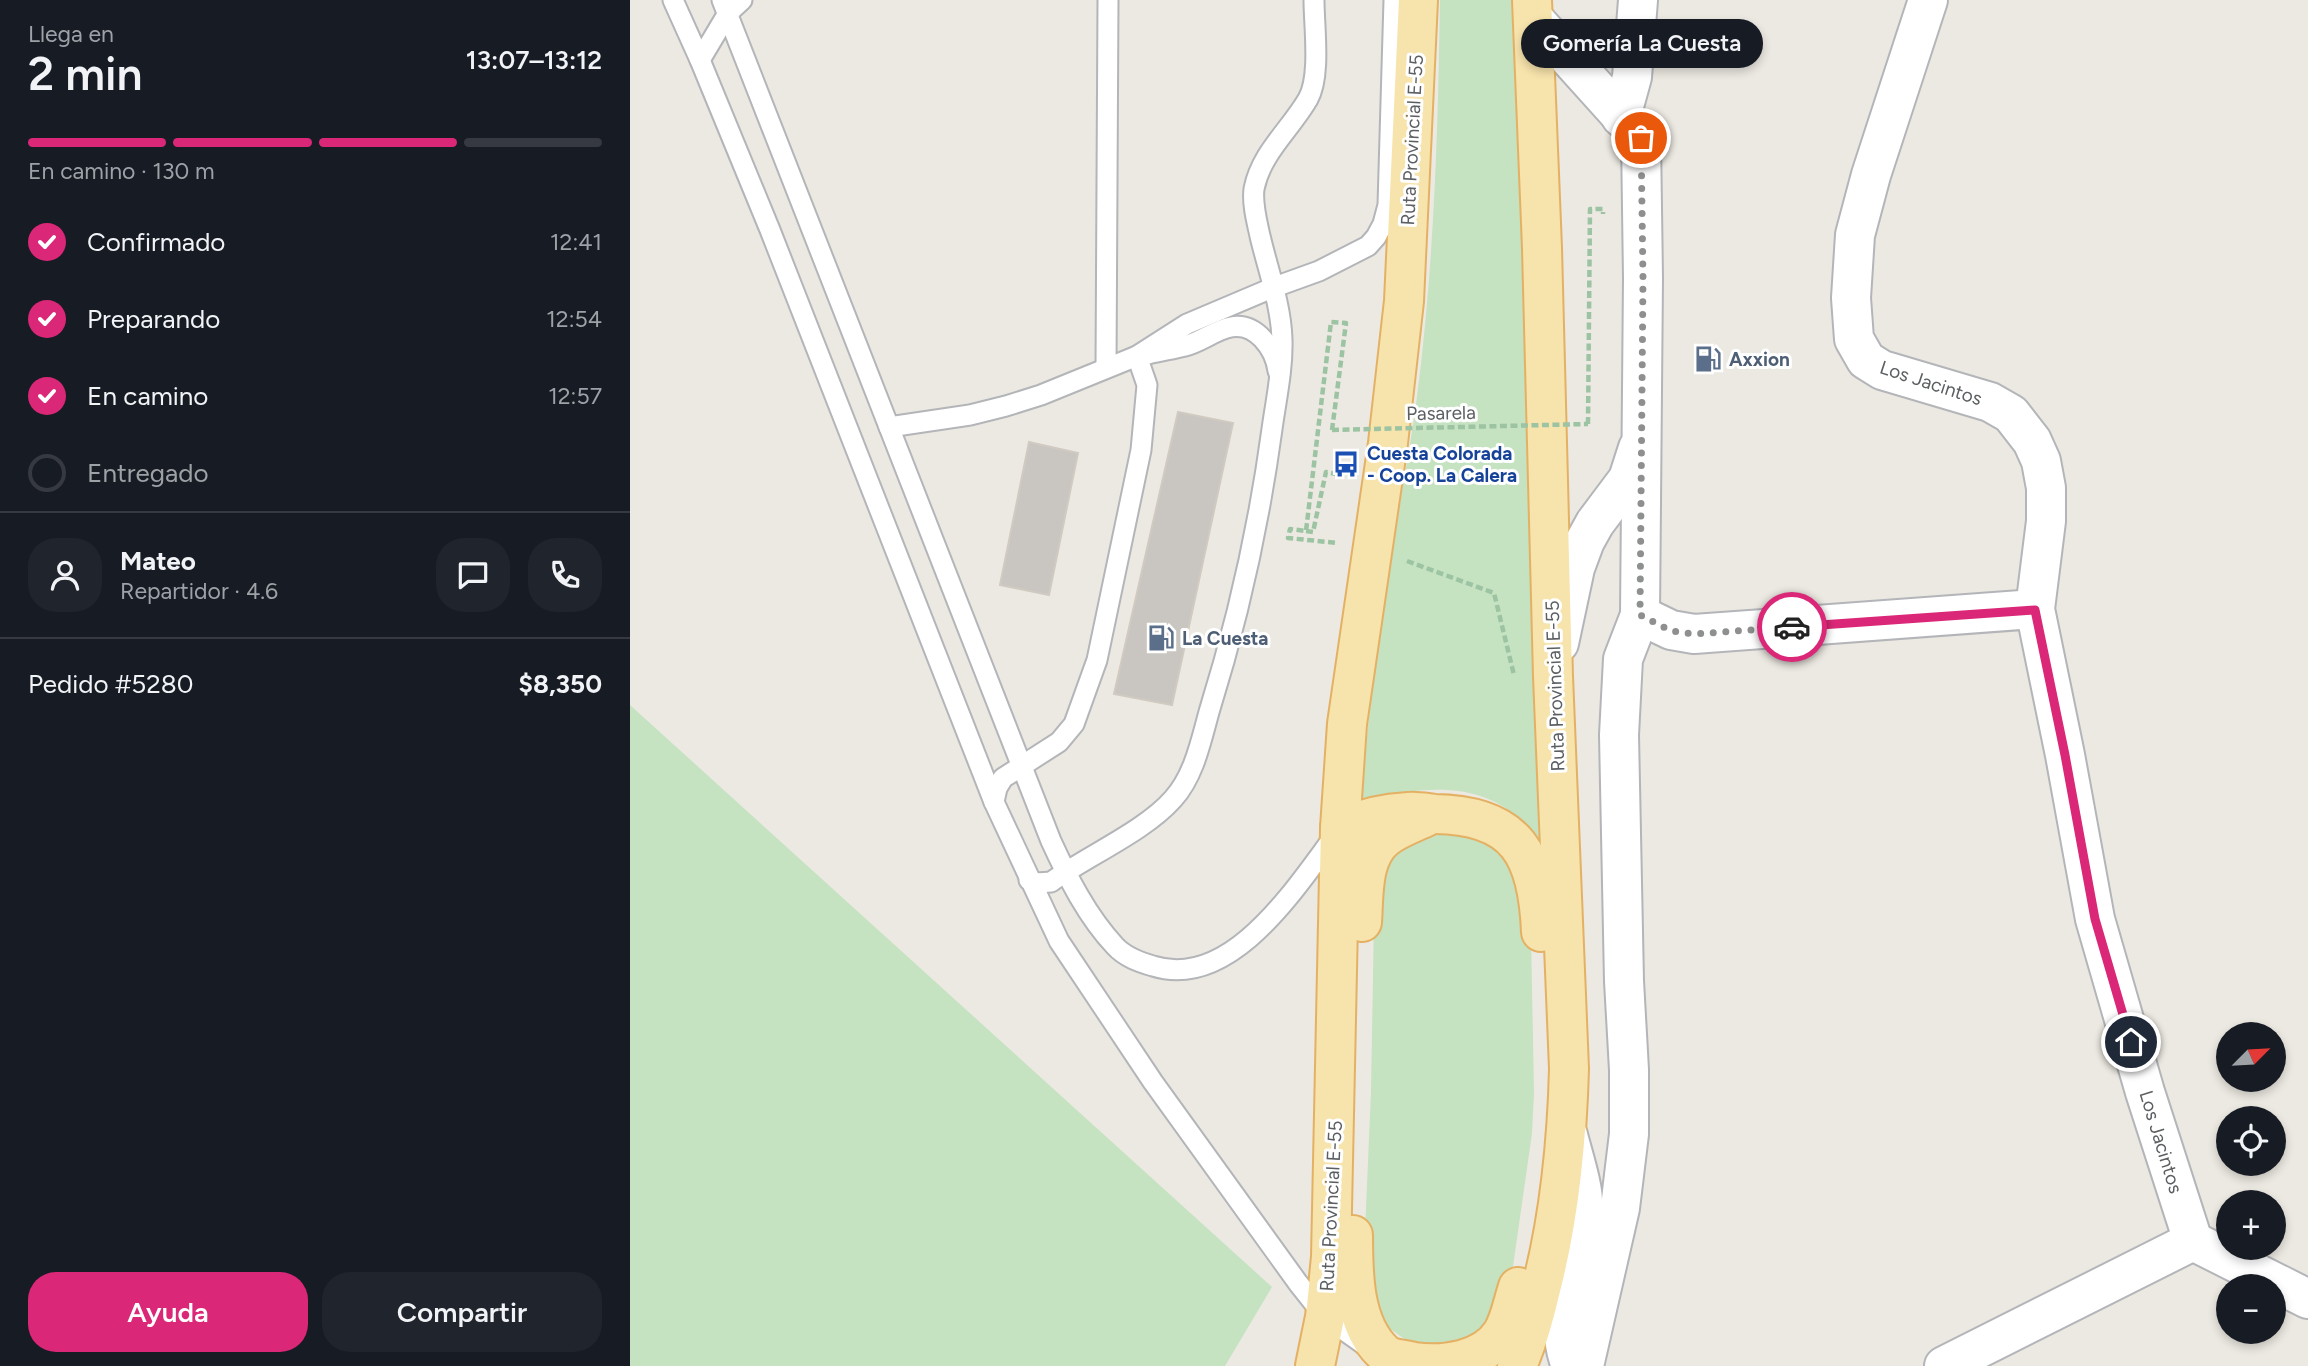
<!DOCTYPE html>
<html lang="es">
<head>
<meta charset="utf-8">
<style>
	body { margin:0; font-family:Figtree,sans-serif; background:#20242c; color:#f1f3f6; height:100vh; display:flex; flex-direction:column; font-size:26px; white-space:nowrap }
	* { box-sizing:border-box; margin:0 }
	p { font-size:23px; color:#9ea1a6 }
	.icon { flex:none; width:38px; height:38px; fill:none; stroke:currentColor; stroke-width:2; stroke-linecap:round; stroke-linejoin:round }
	.map { position:relative; flex:1; overflow:hidden }
	.sheet { display:flex; flex-direction:column; background:#171b24; width:630px }
	.sheet>* { flex:none }
	.needle { width:46px; rotate:66deg }
	.controls { position:absolute; left:1586px; top:1022px; display:grid; gap:14px }
	.controls a { display:grid; place-items:center; width:70px; height:70px; border-radius:50%; background:#171b24; box-shadow:0 4px 10px #0003; font-size:35px }
	.pin { position:absolute; display:grid; place-items:center; width:60px; height:60px; color:#fff; margin:-30px; border:4px solid #fff; border-radius:50%; box-shadow:0 2px 7px #0007 }
	.courier { position:absolute; display:grid; place-items:center; width:70px; height:70px; margin:-35px; border:5px solid #db2777; border-radius:50%; background:#fff; color:#222; box-shadow:0 2px 9px #0007 }
	.bubble { position:absolute; height:49px; border-radius:24px; background:#171b24; box-shadow:0 4px 10px #0003; font-size:23px; font-weight:600; line-height:49px; text-align:center }
	.summary em { font-style:normal; font-weight:600 }
	.summary div { display:flex; flex-direction:column-reverse }
	.summary { display:flex; align-items:center; justify-content:space-between; height:119px; padding:0 28px }
	h1 { font-size:46px; font-weight:600; line-height:52px }
	.bar { display:grid; grid-template-columns:repeat(4,1fr); gap:10px 7px; align-content:center; height:84px; padding:0 28px }
	.bar i { height:9px; border-radius:5px; background:#363941 }
	.bar .on { background:#db2777 }
	.bar p { grid-column:span 4 }
	.line { display:flex; align-items:center; gap:18px; padding:0 28px; border-top:2px solid #363941 }
	.line div { flex:1 }
	.round { display:grid; place-items:center; flex:none; width:74px; height:74px; border-radius:28px; background:#20242c }
	ol { padding:0 28px; list-style:none }
	li { display:flex; align-items:center; gap:21px; height:77px }
	li p { margin-inline-start:auto }
	li .icon { padding:7px; border-radius:50%; background:#db2777; color:#fff; stroke-width:4 }
	li:last-child { color:#9ea1a6 }
	li i { width:38px; height:38px; border:4px solid #363941; border-radius:50% }
	.primary-button { display:flex; gap:14px; margin-top:auto; padding:14px 28px }
	.primary-button a { flex:1; height:80px; border-radius:28px; background:#db2777; color:#fff; font-size:28px; font-weight:600; line-height:80px; text-align:center }
	.primary-button a+a { background:#20242c; color:#f1f3f6 }
	main { display:flex; flex:1; min-height:0 }
	.map>svg:first-child { display:block }
</style>
</head>
<body>
<main>
<section class="sheet">
<div class="summary"><div><h1>2 min</h1><p>Llega en</p></div><em>13:07–13:12</em></div>
<div class="bar"><i class="on"></i><i class="on"></i><i class="on"></i><i></i><p>En camino · 130 m</p></div>
<ol>
<li><svg class="icon" aria-label="check" viewBox="0 0 24 24"><path d="M5 12l5 5 9-10"/></svg>Confirmado<p>12:41</p></li>
<li><svg class="icon" aria-label="check" viewBox="0 0 24 24"><path d="M5 12l5 5 9-10"/></svg>Preparando<p>12:54</p></li>
<li><svg class="icon" aria-label="check" viewBox="0 0 24 24"><path d="M5 12l5 5 9-10"/></svg>En camino<p>12:57</p></li>
<li><i></i>Entregado</li>
</ol>
<div class="line" style="height:126px"><a class="round"><svg class="icon" aria-label="person" viewBox="0 0 24 24"><circle cx="12" cy="8" r="4"/><path d="M4 21q1-7 8-7t8 7"/></svg></a><div><b>Mateo</b><p>Repartidor · 4.6</p></div><a class="round"><svg class="icon" aria-label="chat" viewBox="0 0 24 24"><path d="M4 5h16v11H9l-5 4z"/></svg></a><a class="round"><svg class="icon" aria-label="phone" viewBox="0 0 24 24"><path d="M5 4h4l2 5-3 2q2 4 5 5l2-3 5 2v4C11 20 4 13 5 4z"/></svg></a></div>
<div class="line" style="height:91px"><div>Pedido #5280</div><b>$8,350</b></div>
<div class="primary-button"><a>Ayuda</a><a>Compartir</a></div>
</section>
<div class="map">
<svg width="1678" height="1366" viewBox="0 0 1678 1366">
	<rect width="100%" height="100%" fill="#ece9e2"/>
	<g fill="#c5e2c1">
		<path d="M810,0H884L891,143L913,850C872,777 801,784 731,801C737,730 745,660 755,590C764,525 779,461 787,397C804,266 808,132 810,0Z"/>
		<polygon points="0,705 642,1287 595,1366 0,1366"/>
		<polygon points="820,832 849,836 874,857 887,875 901,936 904,1092 902,1133 883,1266 873,1299 861,1321 846,1336 826,1345 793,1347 773,1338 752,1323 743,1309 735,1232 741,1092 744,919 752,872 764,857 778,846 799,837"/>
	</g>
	<g fill="#c9c6c2" stroke="#d0cac1" stroke-width="2">
		<polygon points="548,412 603,423 542,705 484,694"/>
		<polygon points="399,442 448,453 419,595 370,585"/>
	</g>
	<g fill="none" stroke-linecap="round" stroke-linejoin="round">
		<g stroke="#b3b5b9" stroke-width="23">
			<g id="service">
				<polyline points="43,0 70,60 140,230 364,802 429,941 523,1082 668,1283 695,1317 739,1348"/>
				<path d="M92,0L421,841C438,878 457,916 485,946C495,957 509,962 523,966C601,991 666,887 706,834"/>
				<polyline points="70,60 98,13 112,0"/>
				<path d="M518,354C530,351 543,349 555,346C571,342 585,330 601,327C626,322 645,349 648,371"/>
				<polyline points="476,368 478,0"/>
				<polyline points="259,427 340,415 376,406 411,395 507,356 557,324 642,288 689,271 738,246 746,237 753,224 758,205 764,0"/>
				<polyline points="364,802 367,788 373,778 429,742 444,724 467,660 511,450 517,385 507,356"/>
				<path d="M399,880L407,883L421,882C457,856 515,831 543,799C564,776 571,741 579,712C608,619 629,525 642,429C646,400 653,369 652,339C651,305 638,270 630,236C627,222 622,204 624,189C631,153 660,130 678,99C691,76 684,27 684,0"/>
			</g>
		</g>
		<g stroke="#b3b5b9" stroke-width="42">
			<g id="minor">
				<polyline points="1298,0 1241,175 1225,235 1221,298 1224,339 1236,360 1252,370 1360,402 1381,414 1402,441 1411,461 1416,488 1416,521 1405,609 1435,755 1465,919 1515,1092 1563,1241 1678,1299"/>
				<polyline points="903,18 1011,138 1013,278 1010,615 993,659 989,735 994,981 999,1070 999,1134 990,1208 954,1366"/>
				<polyline points="991,117 1002,77 1008,0"/>
				<polyline points="1010,615 1041,630 1064,634 1405,609"/>
				<polyline points="929,643 945,568 955,541 965,523 998,479 1008,448"/>
				<path d="M938,1135C942,1152 954,1188 953,1204C948,1257 920,1314 941,1366"/>
				<polyline points="1314,1366 1563,1241"/>
			</g>
		</g>
		<g stroke="#e4b164" stroke-width="42">
			<g id="primary">
				<path d="M710,828C733,818 754,813 778,812C787,811 796,813 805,814C888,815 908,856 911,932"/>
				<path d="M732,922C734,895 731,857 755,838C766,829 783,823 796,817"/>
				<path d="M723,1235C723,1273 723,1325 754,1353C761,1360 775,1359 784,1362C814,1366 854,1361 872,1333C880,1320 883,1302 888,1287"/>
				<polyline points="685,1366 695,1317 701,1257 710,828 717,724 758,443 774,301 788,0"/>
				<path d="M887,1366C898,1341 905,1315 911,1289C930,1216 937,1144 939,1069L923,676L912,248L902,0"/>
			</g>
		</g>
		<g stroke="#9cc4a3" stroke-width="4.5" stroke-dasharray="7 3.5" stroke-linecap="butt">
			<polyline points="958,424 960,209 973,209 973,214"/>
			<polyline points="702,430 716,323 701,322 676,531 660,529 658,538 708,543"/>
			<polyline points="676,531 683,532 696,472 712,475"/>
			<polyline points="777,561 864,593 884,675"/>
		</g>
		<use href="#service" stroke="#fff" stroke-width="19"/>
		<use href="#minor" stroke="#fff" stroke-width="38"/>
		<use href="#primary" stroke="#f7e3ac" stroke-width="38"/>
		<polyline stroke="#9cc4a3" stroke-width="4.5" stroke-dasharray="7 3.5" stroke-linecap="butt" points="702,430 958,424"/>
	</g>
	<g fill="none" stroke-linecap="round" stroke-linejoin="round">
		<polyline stroke="#8e8f8f" stroke-width="7" stroke-dasharray="0 12.6" points="1011,138 1013,278 1010,615 1041,631 1064,634 1162,627"/>
		<polyline stroke="#db2777" stroke-width="9" points="1162,627 1405,610 1435,755 1465,919 1501,1042"/>
	</g>
	<defs>
		<g id="fuel-bare" transform="scale(2.1)"><path d="M-5.5-6h7V0h2V4h1.3V-2.5L3-4.5l.8-.8L6-3V5H2.5V1h-1V6h-7ZM-4.2-4.7v3.2H.2V-4.7Z" fill="#5c6f8a" stroke="#fff" stroke-width="2.5" paint-order="stroke"/></g>
		<g id="bus-bare" transform="scale(2.1)"><path d="M-5-6H5V4H4V6H2V4H-2V6H-4V4H-5ZM-3.5-4V0h7V-4ZM-3.5 1.2v1.5H-2V1.2ZM2 1.2v1.5H3.5V1.2Z" fill="#1a4fb4" stroke="#fff" stroke-width="2.5" paint-order="stroke"/></g>
	</defs>
	<g fill-rule="evenodd">
		<use href="#fuel-bare" x="1078" y="359"/>
		<use href="#bus-bare" x="716" y="464"/>
		<use href="#fuel-bare" x="531" y="638"/>
	</g>
	<g text-anchor="middle" dominant-baseline="central" stroke-width="6" stroke-linejoin="round" paint-order="stroke">
		<g font-size="19" fill="#5b5f62" stroke="#fff">
			<text transform="translate(782 140) rotate(-87)">Ruta Provincial E-55</text>
			<text transform="translate(1301 383) rotate(18)">Los Jacintos</text>
			<text transform="translate(811 413) rotate(-1)">Pasarela</text>
			<text transform="translate(925 686) rotate(-92)">Ruta Provincial E-55</text>
			<text transform="translate(1531 1142) rotate(73)">Los Jacintos</text>
			<text transform="translate(701 1206) rotate(-87)">Ruta Provincial E-55</text>
		</g>
		<g font-size="19" font-weight="bold" fill="#4e5e75" stroke="#fff" text-anchor="start">
			<text x="1099" y="359">Axxion</text>
			<text x="552" y="638">La Cuesta</text>
		</g>
		<g font-size="19" font-weight="bold" fill="#164399" stroke="#fff" text-anchor="start">
			<text x="737" y="453">Cuesta Colorada<tspan x="737" dy="22">- Coop. La Calera</tspan></text>
		</g>
	</g>
</svg>
<div class="controls">
<a><svg class="needle" viewBox="-14 -14 28 28"><path d="M0-13l5 13h-10z" fill="#e53935"/><path d="M0 13l5-13h-10z" fill="#9ea1a6"/></svg></a>
<a><svg class="icon" aria-label="locate" viewBox="0 0 24 24"><circle cx="12" cy="12" r="6"/><path d="M12 2v4M12 18v4M2 12h4M18 12h4"/></svg></a>
<a>+</a>
<a>−</a>
</div>
<div class="pin" style="left:1011px;top:138px;background:#ea580c"><svg class="icon" aria-label="bag" viewBox="0 0 24 24"><path d="M5 8h14l-1 12H6zM9 8a3 3 0 0 1 6 0"/></svg></div>
<div class="pin" style="left:1501px;top:1042px;background:#1f2937"><svg class="icon" aria-label="home" viewBox="0 0 24 24"><path d="M3 11l9-7 9 7M6 9v11h12V9"/></svg></div>
<div class="courier" style="left:1162px;top:627px"><svg class="icon" aria-label="car" viewBox="0 0 24 24"><path d="M5 17H2v-5l4-1 3-4h7l3 4 3 1v5h-3M9 17h6M6 11h13"/><circle cx="7" cy="17" r="2"/><circle cx="17" cy="17" r="2"/></svg></div>
<div class="bubble" style="left:891px;top:19px;width:242px">Gomería La Cuesta</div>
</div>
</main>
</body>
</html>
